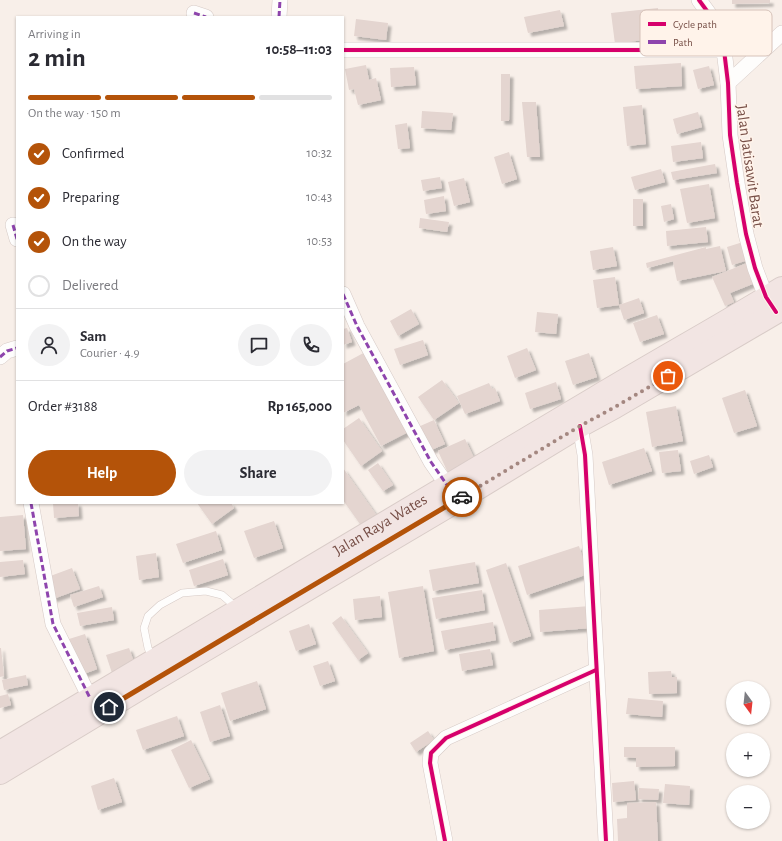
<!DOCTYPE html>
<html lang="en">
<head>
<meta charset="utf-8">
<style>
	body { margin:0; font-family:"Alegreya Sans",sans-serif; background:#f2f2f3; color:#2b2b33; height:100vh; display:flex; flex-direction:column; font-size:15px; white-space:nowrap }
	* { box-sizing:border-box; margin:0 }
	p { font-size:13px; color:#7c7c81 }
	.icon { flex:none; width:22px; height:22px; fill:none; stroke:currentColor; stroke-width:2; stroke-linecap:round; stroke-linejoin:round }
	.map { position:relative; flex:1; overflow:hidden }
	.sheet { position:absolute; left:16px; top:16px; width:328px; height:488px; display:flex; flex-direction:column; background:#fff; border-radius:0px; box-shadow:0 1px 3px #0004 }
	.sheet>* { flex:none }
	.needle { width:26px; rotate:165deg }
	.buttons { position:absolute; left:726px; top:681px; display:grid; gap:8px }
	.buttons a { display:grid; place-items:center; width:44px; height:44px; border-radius:50%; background:#fff; box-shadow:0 1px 3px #0004; font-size:20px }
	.pin { position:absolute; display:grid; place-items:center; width:34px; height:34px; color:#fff; margin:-17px; border:2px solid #fff; border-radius:50%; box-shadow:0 1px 4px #0007 }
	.courier { position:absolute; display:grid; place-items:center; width:40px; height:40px; margin:-20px; border:3px solid #b45309; border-radius:50%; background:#fff; color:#222; box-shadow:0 1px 5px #0007 }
	.head em { font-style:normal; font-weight:700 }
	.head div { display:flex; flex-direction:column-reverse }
	.head { display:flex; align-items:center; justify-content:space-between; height:68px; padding:0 12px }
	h1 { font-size:26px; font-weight:700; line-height:30px }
	.bar { display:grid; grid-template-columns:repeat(4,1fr); gap:6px 4px; align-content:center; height:48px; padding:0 12px }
	.bar i { height:5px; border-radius:3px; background:#e1e1e2 }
	.bar .on { background:#b45309 }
	.bar p { grid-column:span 4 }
	.line { display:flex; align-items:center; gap:10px; padding:0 12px; border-top:1px solid #e1e1e2 }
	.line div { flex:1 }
	.round { display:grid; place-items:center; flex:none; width:42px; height:42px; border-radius:21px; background:#f2f2f3 }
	ol { padding:0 12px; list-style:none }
	li { display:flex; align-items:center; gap:12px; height:44px }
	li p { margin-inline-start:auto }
	li .icon { padding:4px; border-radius:50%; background:#b45309; color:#fff; stroke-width:4 }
	li:last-child { color:#7c7c81 }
	li i { width:22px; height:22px; border:2px solid #e1e1e2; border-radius:50% }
	.button { display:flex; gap:8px; margin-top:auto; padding:8px 12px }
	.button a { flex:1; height:46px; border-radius:24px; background:#b45309; color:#fff; font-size:16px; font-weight:700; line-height:46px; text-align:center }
	.button a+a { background:#f2f2f3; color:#2b2b33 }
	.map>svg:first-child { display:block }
</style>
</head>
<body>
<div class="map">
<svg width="782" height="841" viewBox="0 0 782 841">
	<defs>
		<filter id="shadow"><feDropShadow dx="3.5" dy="3.5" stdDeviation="1" flood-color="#0004"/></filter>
	</defs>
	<rect width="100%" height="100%" fill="#f8efe9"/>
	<g fill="#e4d5d0" filter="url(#shadow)">
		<polygon points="732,0 770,0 770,3 732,4"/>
		<polygon points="658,8 659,22 641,24 643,40 615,44 611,13"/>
		<polygon points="560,10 564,26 528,33 524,17"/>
		<polygon points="356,19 388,23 386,40 354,36"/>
		<polygon points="681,63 682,86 636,89 634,66"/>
		<polygon points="366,65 369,80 376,78 381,100 358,105 354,89 349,90 345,69"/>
		<polygon points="709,66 714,85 698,89 693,70"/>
		<polygon points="414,67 416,85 391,87 390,68"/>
		<polygon points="501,74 510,74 509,121 501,121"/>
		<polygon points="522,102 536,102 540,157 527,157"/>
		<polygon points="642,105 646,144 627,146 623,107"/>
		<polygon points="422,111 453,113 451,130 421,128"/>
		<polygon points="698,112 702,127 677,134 673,119"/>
		<polygon points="407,123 410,148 398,149 395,125"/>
		<polygon points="701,142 703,158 673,162 671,146"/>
		<polygon points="509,152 517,179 502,184 494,157"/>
		<polygon points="715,164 717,173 673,180 671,172"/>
		<polygon points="661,169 665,182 635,190 631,177"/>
		<polygon points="440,177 442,188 423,191 421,180"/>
		<polygon points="464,178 470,202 454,206 448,182"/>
		<polygon points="709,184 715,218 687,223 680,189"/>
		<polygon points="444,196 446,211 426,214 424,200"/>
		<rect x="633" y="199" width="10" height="27"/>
		<polygon points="671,204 674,219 664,222 661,206"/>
		<polygon points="420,218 449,222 447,232 419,228"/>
		<polygon points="706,227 708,242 667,246 666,231"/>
		<polygon points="743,242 748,260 732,265 727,247"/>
		<polygon points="720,246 726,271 677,281 673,261 647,268 646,263 706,247 706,249"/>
		<polygon points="613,247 617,266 593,270 590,251"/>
		<polygon points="747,263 755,283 730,293 734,302 725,306 712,277"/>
		<polygon points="615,277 619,305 597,308 593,280"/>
		<polygon points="639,298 644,313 624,320 619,305"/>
		<polygon points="411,309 419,324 398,336 390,321"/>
		<polygon points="537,312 558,314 556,334 535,332"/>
		<polygon points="657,315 664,334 640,342 633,323"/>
		<polygon points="347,328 352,342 343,345 343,329"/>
		<polygon points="423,340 428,355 400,365 394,349"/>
		<polygon points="527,348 536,370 515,378 507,356"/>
		<polygon points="369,350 412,430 381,446 359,405 343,413 343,364"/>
		<polygon points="589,353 597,377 573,385 565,361"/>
		<polygon points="442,380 459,403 434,420 445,444 429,451 418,427 434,420 418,397"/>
		<polygon points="556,382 561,399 530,409 525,393"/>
		<polygon points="489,383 492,389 495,388 500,401 465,414 457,396"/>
		<polygon points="745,390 757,426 734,433 722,398"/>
		<polygon points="676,406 683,441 652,447 646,412"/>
		<polygon points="359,418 382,451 361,466 343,440 343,429"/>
		<polygon points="465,439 475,460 448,473 438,451"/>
		<polygon points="644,448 652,471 609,485 602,462"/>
		<polygon points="678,450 681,471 662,473 659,452"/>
		<polygon points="709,455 713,467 694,474 690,461"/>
		<polygon points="378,463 393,485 383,491 368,470"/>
		<polygon points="343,468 377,516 362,527 343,500"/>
		<polygon points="53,503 78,503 79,516 54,518"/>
		<polygon points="197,503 231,503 234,508 212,524"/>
		<polygon points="23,515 26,549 0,551 0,517"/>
		<polygon points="274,521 283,548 254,558 244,531"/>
		<polygon points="216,531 222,550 183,563 176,544"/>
		<polygon points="579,546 588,574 527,595 518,566"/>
		<polygon points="156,553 159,577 139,580 136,556"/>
		<polygon points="223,559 228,575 194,586 189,570"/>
		<polygon points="23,560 25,574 0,577 0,562"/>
		<polygon points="475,562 479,583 433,591 429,570"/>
		<polygon points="506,563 531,636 510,643 486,570"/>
		<polygon points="72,568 80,589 53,599 45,578"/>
		<polygon points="99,586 103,597 74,607 70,595"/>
		<polygon points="423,586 434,651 399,658 388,592"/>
		<polygon points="482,590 485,610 436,619 432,598"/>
		<polygon points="380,596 382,617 355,620 353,599"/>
		<polygon points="590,606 591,628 540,632 539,610"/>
		<polygon points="112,607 114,620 80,626 77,613"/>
		<polygon points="341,616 368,653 358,660 332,623"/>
		<polygon points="493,622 496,640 445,650 441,631"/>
		<polygon points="309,624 316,644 296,651 289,631"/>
		<polygon points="85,634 97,669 81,675 69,639"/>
		<polygon points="0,648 1,648 4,676 0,677"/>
		<polygon points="129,648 135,665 112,673 106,655"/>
		<polygon points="490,649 493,665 462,671 459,654"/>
		<polygon points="328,661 335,681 320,686 313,666"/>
		<polygon points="671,671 672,677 677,677 677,693 649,694 648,672"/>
		<polygon points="26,675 28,685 4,690 2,680"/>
		<polygon points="257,681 266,709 230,721 221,693"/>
		<polygon points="8,694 11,705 0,708 0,696"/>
		<polygon points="628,698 663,701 662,717 626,714"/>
		<polygon points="220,705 230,736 210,742 200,712"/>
		<polygon points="177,716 184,736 143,750 136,730"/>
		<polygon points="428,731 434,740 416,752 410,743"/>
		<polygon points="191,740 210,779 189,788 171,750"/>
		<polygon points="624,747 675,747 675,766 636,767 636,758 624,757"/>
		<polygon points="114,778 122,802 98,810 91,786"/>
		<polygon points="634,781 636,800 613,802 612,783"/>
		<polygon points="665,784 690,786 689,805 663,803"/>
		<polygon points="639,788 659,789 658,800 638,799"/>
		<polygon points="656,802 658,841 618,841 617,819 627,818 627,803"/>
	</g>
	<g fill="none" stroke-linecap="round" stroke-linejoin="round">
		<g stroke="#d6cac6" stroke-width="8">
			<polyline id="lane" points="152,657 148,648 144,628 148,616 160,605 182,593 206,591 222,595 236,607"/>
		</g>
		<g stroke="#d6cac6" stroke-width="16">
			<g id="street">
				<polyline points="699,0 715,22 724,50 728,83 730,135 737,183 746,234 755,268 766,297 771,305"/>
				<polyline points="194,13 206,17"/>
				<polyline points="279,17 280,0"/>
				<polyline points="343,50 724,50"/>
				<polyline points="728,83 782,33"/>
				<polyline points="13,225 17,239"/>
				<polyline points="343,294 357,326 431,462 447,485"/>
				<polyline points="0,357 7,351 17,348"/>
				<polyline points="580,426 585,455 606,841"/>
				<polyline points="31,503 53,624 90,698"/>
				<polyline points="445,841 430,763 431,753 446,738 596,670"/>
			</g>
		</g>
		<g stroke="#d9ccc8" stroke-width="24">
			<g id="highway">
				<path id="s1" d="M0,752C197,633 395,516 593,399C656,361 720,326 782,288"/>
				<polyline points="0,773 156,679 457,501 580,426 615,407 782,309"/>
			</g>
		</g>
		<use href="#lane" stroke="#fefdfc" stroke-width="7"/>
		<use href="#street" stroke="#fefdfc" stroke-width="15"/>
		<use href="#highway" stroke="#f2e5e3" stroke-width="22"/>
		<g stroke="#8e44ad" stroke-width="3" stroke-dasharray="6 3" stroke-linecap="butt">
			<polyline points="194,13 206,17"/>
			<polyline points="279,17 280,0"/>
			<polyline points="13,225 17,239"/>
			<polyline points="343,294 357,326 431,462 447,485"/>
			<polyline points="0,357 7,351 17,348"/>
			<polyline points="31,503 53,624 90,698"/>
		</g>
		<g stroke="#fff3ea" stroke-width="6">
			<g id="cycleway">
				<polyline points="699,0 715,22 724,50 728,83 730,135 737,183 746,234 755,268 766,297 776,312"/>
				<polyline points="343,50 724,50"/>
				<polyline points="580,426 585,455 606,841"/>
				<polyline points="445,841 430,763 431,753 446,738 596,670"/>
			</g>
		</g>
		<use href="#cycleway" stroke="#d6006c" stroke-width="4"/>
	</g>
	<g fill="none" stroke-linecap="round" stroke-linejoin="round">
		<polyline stroke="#a48780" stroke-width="4" stroke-dasharray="0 7.2" points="462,497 580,426 615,407 668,376"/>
		<polyline stroke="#b45309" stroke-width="5" points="109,707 248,624 462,497"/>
	</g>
	<g text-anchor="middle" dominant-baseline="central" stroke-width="3" stroke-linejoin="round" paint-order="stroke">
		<g font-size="16" fill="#774f47" stroke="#fff3ea">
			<text transform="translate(750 166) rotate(82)">Jalan Jatisawit Barat</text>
			<text stroke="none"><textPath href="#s1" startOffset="443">Jalan Raya Wates</textPath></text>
		</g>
	</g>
	<rect x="640" y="10" width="132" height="46" rx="6" fill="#fff3ea" stroke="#d6c2b9" stroke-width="1"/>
	<rect x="648" y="22" width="18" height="4" fill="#d6006c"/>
	<rect x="648" y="40" width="18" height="4" fill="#8e44ad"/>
	<g font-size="11" fill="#774f47">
		<text x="673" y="28">Cycle path</text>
		<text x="673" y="46">Path</text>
	</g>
</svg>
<div class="buttons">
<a><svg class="needle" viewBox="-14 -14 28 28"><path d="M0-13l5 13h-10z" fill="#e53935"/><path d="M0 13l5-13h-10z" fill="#7c7c81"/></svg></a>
<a>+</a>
<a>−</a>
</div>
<div class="pin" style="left:668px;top:376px;background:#ea580c"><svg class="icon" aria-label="bag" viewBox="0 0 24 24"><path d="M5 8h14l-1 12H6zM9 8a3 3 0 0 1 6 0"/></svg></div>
<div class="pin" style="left:109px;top:707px;background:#1f2937"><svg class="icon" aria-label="home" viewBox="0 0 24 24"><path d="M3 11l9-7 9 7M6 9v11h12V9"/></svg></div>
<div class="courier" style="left:462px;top:497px"><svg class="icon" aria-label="car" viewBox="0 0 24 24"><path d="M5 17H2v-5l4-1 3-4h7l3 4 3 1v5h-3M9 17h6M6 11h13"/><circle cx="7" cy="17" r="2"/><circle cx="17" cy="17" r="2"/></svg></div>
<section class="sheet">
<div class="head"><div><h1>2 min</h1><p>Arriving in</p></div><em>10:58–11:03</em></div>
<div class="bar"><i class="on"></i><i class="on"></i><i class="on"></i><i></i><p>On the way · 150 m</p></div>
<ol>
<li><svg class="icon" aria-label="check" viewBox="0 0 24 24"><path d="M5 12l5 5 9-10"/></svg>Confirmed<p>10:32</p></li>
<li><svg class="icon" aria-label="check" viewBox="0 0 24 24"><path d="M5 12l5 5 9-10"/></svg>Preparing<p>10:43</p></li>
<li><svg class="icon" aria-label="check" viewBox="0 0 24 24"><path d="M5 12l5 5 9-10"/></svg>On the way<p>10:53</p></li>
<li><i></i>Delivered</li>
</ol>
<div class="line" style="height:72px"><a class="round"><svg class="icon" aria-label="person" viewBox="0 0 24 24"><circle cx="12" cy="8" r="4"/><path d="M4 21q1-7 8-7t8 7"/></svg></a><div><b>Sam</b><p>Courier · 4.9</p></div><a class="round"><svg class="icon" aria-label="chat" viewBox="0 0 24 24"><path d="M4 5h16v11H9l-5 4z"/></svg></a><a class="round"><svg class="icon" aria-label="phone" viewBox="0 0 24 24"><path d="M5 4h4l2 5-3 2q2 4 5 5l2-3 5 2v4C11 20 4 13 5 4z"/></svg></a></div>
<div class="line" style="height:52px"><div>Order #3188</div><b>Rp 165,000</b></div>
<div class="button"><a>Help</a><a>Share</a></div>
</section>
</div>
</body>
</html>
